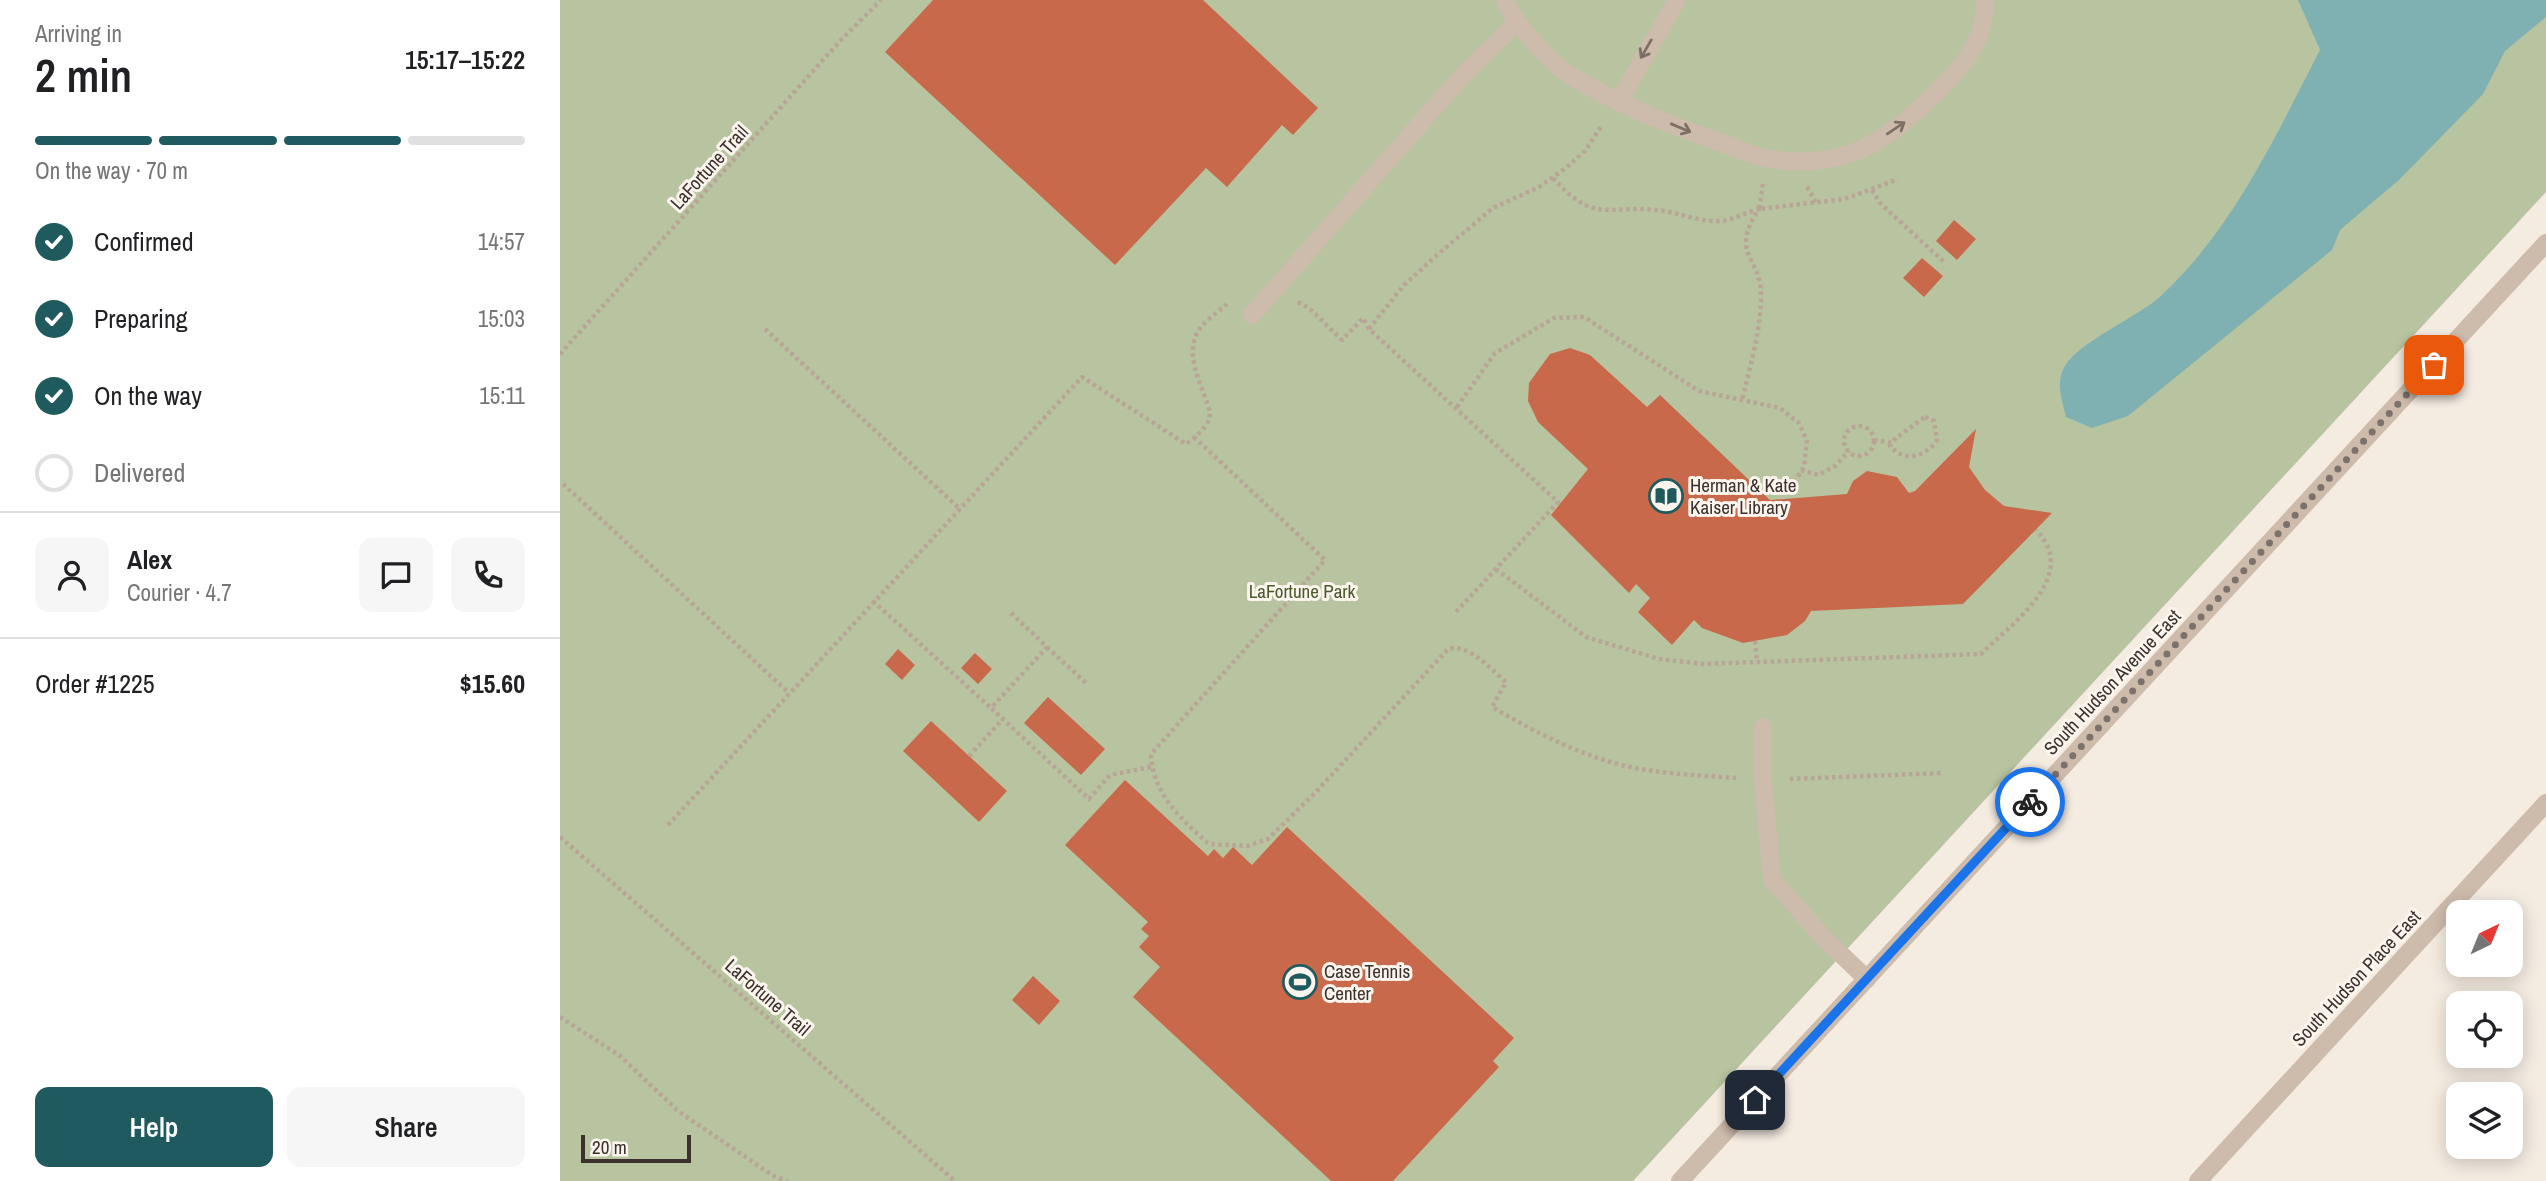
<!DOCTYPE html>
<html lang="en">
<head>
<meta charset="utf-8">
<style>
	body { margin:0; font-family:"Archivo Narrow",sans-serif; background:#f6f6f6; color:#202124; height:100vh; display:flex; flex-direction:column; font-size:26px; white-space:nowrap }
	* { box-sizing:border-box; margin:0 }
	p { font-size:23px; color:#757577 }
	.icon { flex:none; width:38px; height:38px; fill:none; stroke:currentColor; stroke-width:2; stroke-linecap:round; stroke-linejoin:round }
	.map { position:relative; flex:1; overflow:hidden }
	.details { display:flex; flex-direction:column; background:#fff; width:560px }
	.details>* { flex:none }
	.needle { width:46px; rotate:43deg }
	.buttons { position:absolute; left:1886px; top:900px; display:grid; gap:14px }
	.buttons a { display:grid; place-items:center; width:77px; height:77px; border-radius:14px; background:#fff; box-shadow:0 4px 18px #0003; font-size:35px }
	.scale { position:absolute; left:21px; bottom:18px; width:110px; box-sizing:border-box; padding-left:7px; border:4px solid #3b302b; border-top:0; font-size:19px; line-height:24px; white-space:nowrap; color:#3b302b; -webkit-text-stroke:5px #fbf5ee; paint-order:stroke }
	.pin { position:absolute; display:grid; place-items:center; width:60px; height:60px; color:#fff; margin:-30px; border-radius:14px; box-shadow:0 4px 10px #0006 }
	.courier { position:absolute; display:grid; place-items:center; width:70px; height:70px; margin:-35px; border:5px solid #1a73e8; border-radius:50%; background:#fff; color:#222; box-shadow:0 2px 9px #0007 }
	.headline em { font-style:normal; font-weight:600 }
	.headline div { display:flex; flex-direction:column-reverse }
	.headline { display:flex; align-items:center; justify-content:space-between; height:119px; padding:0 35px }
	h1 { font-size:46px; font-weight:600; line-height:52px }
	.bar { display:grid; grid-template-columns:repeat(4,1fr); gap:10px 7px; align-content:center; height:84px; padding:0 35px }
	.bar i { height:9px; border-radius:5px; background:#e0e0e0 }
	.bar .current { background:#1f5a5e }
	.bar p { grid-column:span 4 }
	.line { display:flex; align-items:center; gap:18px; padding:0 35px; border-top:2px solid #e0e0e0 }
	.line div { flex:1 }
	.round { display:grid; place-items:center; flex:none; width:74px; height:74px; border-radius:14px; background:#f6f6f6 }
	ol { padding:0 35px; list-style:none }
	li { display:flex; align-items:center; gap:21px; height:77px }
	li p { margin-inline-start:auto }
	li .icon { padding:7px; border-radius:50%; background:#1f5a5e; color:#fff; stroke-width:4 }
	li:last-child { color:#757577 }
	li i { width:38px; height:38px; border:4px solid #e0e0e0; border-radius:50% }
	.button { display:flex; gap:14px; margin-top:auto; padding:14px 35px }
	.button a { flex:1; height:80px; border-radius:14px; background:#1f5a5e; color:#fff; font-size:28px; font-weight:600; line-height:80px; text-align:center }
	.button a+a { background:#f6f6f6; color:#202124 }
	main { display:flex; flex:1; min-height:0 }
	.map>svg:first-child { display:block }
</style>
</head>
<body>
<main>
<section class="details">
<div class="headline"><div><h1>2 min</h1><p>Arriving in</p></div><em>15:17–15:22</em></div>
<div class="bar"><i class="current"></i><i class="current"></i><i class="current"></i><i></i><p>On the way · 70 m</p></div>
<ol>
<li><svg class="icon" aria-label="check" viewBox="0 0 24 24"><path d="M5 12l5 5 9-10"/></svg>Confirmed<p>14:57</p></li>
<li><svg class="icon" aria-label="check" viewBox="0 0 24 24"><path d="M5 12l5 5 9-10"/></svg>Preparing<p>15:03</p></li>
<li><svg class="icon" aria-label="check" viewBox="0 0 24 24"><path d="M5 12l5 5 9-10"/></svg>On the way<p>15:11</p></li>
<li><i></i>Delivered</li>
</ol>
<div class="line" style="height:126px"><a class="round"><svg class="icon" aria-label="person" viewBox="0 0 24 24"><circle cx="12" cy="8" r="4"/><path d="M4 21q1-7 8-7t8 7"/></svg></a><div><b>Alex</b><p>Courier · 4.7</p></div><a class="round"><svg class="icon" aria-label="chat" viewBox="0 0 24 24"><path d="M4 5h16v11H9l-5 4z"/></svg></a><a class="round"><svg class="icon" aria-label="phone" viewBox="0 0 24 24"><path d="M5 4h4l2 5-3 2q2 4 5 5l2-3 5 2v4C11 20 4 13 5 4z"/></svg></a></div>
<div class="line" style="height:91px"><div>Order #1225</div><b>$15.60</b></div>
<div class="button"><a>Help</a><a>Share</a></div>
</section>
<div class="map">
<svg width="1986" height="1181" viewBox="0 0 1986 1181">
	<rect width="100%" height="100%" fill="#f4ebe1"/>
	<polygon fill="#b8c4a0" points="0,0 1986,0 1986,192 1073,1181 0,1181"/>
	<path fill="#7fb0b2" d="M1738,0H1986V17L1945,51L1923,94L1840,179L1780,230L1772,250L1568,416L1532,428L1506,417C1502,399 1495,383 1505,366C1518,342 1582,315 1603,294C1674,227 1716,135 1760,50Z"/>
	<g fill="#c8694b">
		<polygon points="373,0 643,0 758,108 733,135 722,125 667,187 646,168 555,265 325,52"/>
		<polygon points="1394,220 1416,239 1397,260 1376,241"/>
		<polygon points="1362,258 1383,276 1364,297 1343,278"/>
		<polygon points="1010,348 1030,355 1087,407 1100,395 1210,500 1287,494 1293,481 1307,471 1337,477 1349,493 1355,491 1416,429 1409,467 1425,490 1444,506 1492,513 1403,604 1251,611 1245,621 1227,635 1183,643 1142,628 1134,620 1112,645 1078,612 1090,598 1076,584 1069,593 991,515 1028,469 978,422 968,401 969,383 990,354"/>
		<polygon points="338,649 355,665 342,680 325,664"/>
		<polygon points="415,653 432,669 418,684 401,668"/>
		<polygon points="488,697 545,749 521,775 464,723"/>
		<polygon points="371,721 447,791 419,822 343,751"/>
		<polygon points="565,780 648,856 654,849 663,858 673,847 692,865 727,827 954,1038 933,1061 939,1067 833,1181 771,1181 573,997 600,967 579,947 589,936 581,929 588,922 505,845"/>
		<polygon points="473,976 500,1001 479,1025 452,1000"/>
	</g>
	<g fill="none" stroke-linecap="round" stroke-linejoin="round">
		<g stroke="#b9a596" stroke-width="4.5" stroke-dasharray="3.5 3.5" stroke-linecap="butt">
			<path d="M993,178C1034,224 1046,205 1097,210C1120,212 1144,225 1167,220C1178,217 1188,212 1199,209C1168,255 1202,257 1201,296C1201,331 1190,366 1182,400"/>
			<polyline points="1203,184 1199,209 1285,199 1338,179"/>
			<polyline points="1247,187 1256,202"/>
			<polyline points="1312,190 1320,203 1384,262"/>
			<polyline points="738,302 749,308 782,340 803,318 809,329 998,502 895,613"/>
			<polyline points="205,329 400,509"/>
			<polyline points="809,329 843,286 876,256 933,208 979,187 1007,167 1025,151 1042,125"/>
			<polyline points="0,354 280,41 321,0"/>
			<polyline points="897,407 935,353 994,318 1024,317 1139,391 1220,408 1239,423 1247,441 1244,467 1225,496"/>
			<path d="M1365,417L1374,421L1377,440C1365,457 1345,463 1330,446L1336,438Z"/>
			<circle cx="1299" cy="441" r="15"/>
			<path d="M634,437L765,560L591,754C592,792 621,820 649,844L687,846L708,839L755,793L888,649C909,643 930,669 946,682L932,707C970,729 1011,751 1054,763C1094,774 1135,775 1176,778"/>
			<polyline points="1314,440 1333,443"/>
			<polyline points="1241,470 1258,475 1275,466 1289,451"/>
			<polyline points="3,484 229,693"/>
			<path d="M936,569L1026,637L1099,659L1144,664L1421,654C1452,623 1521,576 1476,530"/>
			<polyline points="313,601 431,708"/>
			<polyline points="451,613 487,647 431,708 529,799 550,775 591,767"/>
			<polyline points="1195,641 1197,662"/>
			<polyline points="487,647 526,683"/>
			<polyline points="409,756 443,719"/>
			<polyline points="1230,779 1383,773"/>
			<path d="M108,825L522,377L626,444C633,439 645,429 649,420C655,405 623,366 636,335C641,323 658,312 667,304"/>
			<polyline points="0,837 395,1181"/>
			<polyline points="0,1017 59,1055 118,1111 212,1175 227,1181"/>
		</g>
		<g stroke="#cdbbac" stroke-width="18">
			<path d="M945,0C954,23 989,62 1010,75C1057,105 1113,126 1165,144C1179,149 1195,157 1210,159C1235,163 1264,162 1289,154C1323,143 1354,115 1379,90C1406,63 1425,40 1425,0"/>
			<polyline points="1059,101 1117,0"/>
			<polyline points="692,315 903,75 957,22"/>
			<polyline points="1203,727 1203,780 1212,880 1266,940 1307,979"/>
			<polyline points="1120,1181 1986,243"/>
			<polyline points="1638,1181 1986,803"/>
		</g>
	</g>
	<defs><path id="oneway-shaft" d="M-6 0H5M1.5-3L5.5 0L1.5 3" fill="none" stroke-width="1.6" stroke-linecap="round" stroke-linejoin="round" transform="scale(1.75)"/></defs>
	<g stroke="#7d6f65">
		<use href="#oneway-shaft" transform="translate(1086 49) rotate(120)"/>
		<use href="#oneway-shaft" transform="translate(1121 128) rotate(23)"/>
		<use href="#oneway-shaft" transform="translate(1336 128) rotate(-34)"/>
	</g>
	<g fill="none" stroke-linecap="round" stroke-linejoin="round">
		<polyline stroke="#7c716b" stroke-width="7" stroke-dasharray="0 12.6" points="1470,802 1874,365"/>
		<polyline stroke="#1a73e8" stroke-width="9" points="1195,1100 1470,802"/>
	</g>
	<defs>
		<g id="library-ring" transform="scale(1.75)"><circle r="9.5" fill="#fbf5ee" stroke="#1f5a5e" stroke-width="1.5"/><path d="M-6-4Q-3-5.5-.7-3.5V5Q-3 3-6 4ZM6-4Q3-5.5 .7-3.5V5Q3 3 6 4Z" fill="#1f5a5e"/></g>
		<g id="stadium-ring" transform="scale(1.75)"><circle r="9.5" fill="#fbf5ee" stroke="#1f5a5e" stroke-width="1.5"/><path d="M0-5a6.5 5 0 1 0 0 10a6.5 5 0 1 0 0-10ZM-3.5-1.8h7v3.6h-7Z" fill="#1f5a5e"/></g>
	</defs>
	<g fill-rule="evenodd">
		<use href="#library-ring" x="1106" y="496"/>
		<use href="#stadium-ring" x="740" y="982"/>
	</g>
	<g text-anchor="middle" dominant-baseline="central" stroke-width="6" stroke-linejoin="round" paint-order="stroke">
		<g font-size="19" fill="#3b302b" stroke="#fbf5ee">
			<text transform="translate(149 167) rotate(-48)">LaFortune Trail</text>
			<text transform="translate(1552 682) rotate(-47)">South Hudson Avenue East</text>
			<text transform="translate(1796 978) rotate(-47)">South Hudson Place East</text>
			<text transform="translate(208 997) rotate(41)">LaFortune Trail</text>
		</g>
		<g font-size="19" fill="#3b302b" stroke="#fbf5ee" text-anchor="start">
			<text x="1130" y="485">Herman &amp; Kate<tspan x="1130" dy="22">Kaiser Library</tspan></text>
			<text x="764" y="971">Case Tennis<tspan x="764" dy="22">Center</tspan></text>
		</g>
		<g font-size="19" fill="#4a5a2e" stroke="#fbf5ee">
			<text x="742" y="591">LaFortune Park</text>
		</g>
	</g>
</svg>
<div class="buttons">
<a><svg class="needle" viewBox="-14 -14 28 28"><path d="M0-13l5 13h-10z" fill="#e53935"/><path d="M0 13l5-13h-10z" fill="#757577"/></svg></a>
<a><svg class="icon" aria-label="locate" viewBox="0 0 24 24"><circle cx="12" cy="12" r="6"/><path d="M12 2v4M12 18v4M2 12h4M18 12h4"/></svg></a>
<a><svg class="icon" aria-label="layers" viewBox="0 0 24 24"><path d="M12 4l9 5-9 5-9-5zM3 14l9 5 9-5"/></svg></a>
</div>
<div class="scale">20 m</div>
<div class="pin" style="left:1874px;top:365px;background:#ea580c"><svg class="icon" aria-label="bag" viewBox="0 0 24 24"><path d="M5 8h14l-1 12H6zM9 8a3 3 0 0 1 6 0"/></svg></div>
<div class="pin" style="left:1195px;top:1100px;background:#1f2937"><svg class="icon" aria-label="home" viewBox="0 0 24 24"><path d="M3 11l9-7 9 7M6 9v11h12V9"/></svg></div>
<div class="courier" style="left:1470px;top:802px"><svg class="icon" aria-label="bike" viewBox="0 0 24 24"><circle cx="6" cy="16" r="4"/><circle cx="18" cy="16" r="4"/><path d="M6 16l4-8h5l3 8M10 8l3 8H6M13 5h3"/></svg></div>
</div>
</main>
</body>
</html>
